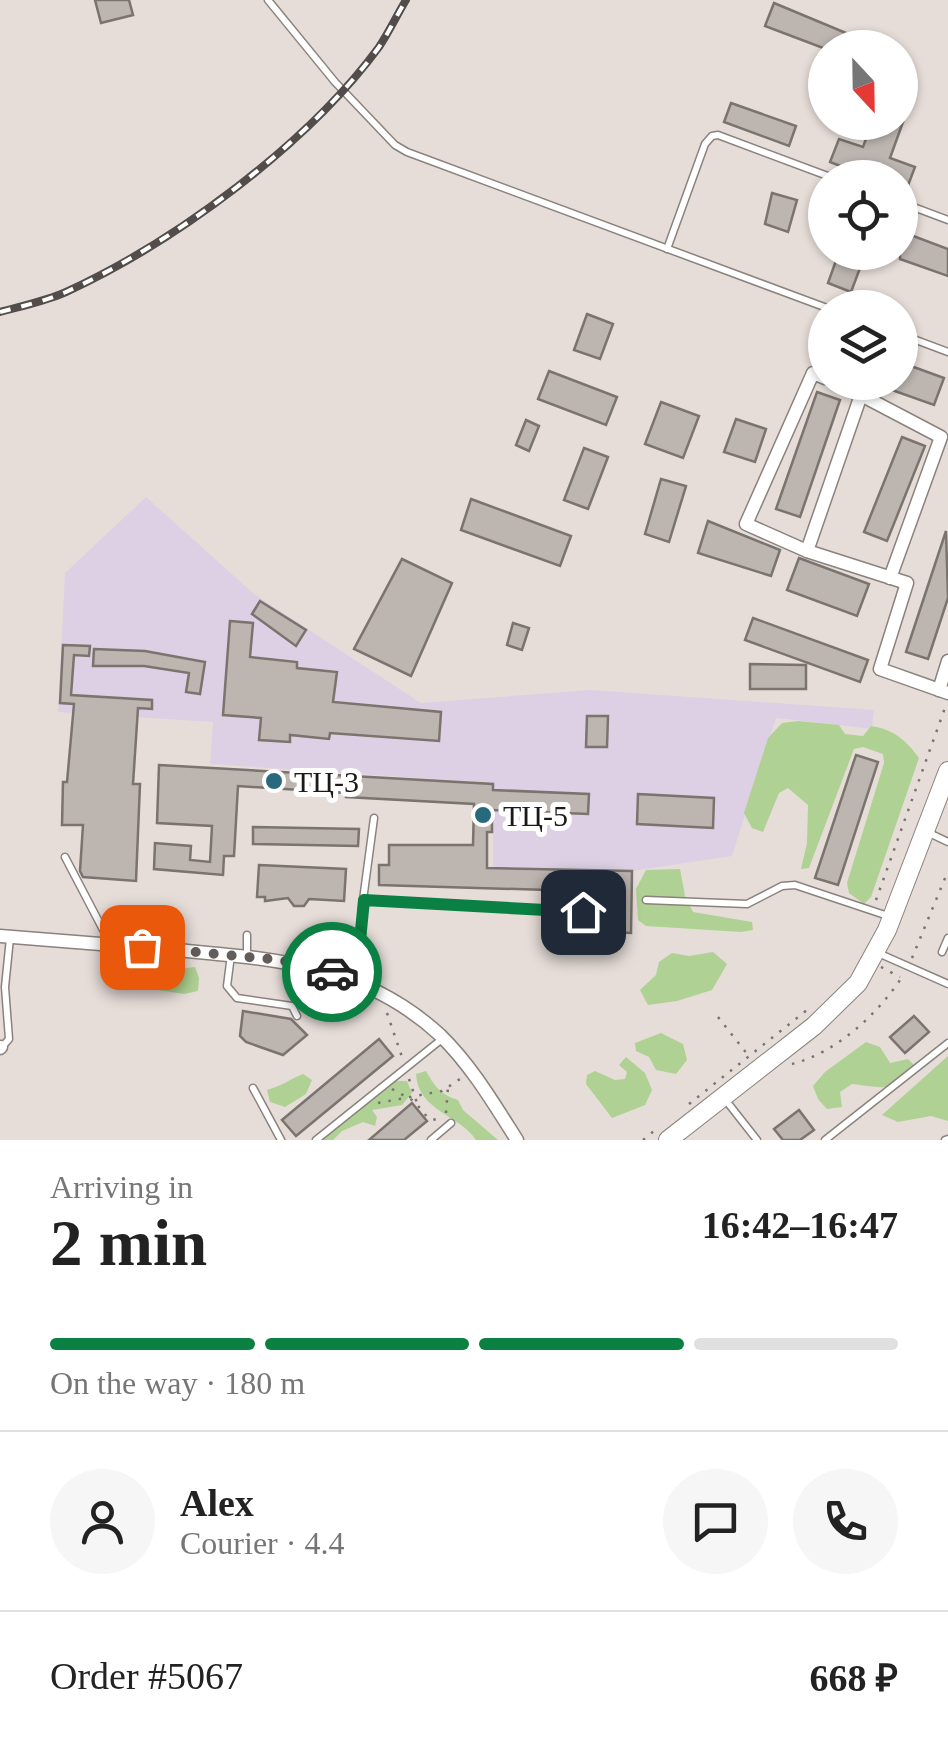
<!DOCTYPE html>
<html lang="en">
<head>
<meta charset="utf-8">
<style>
	body { margin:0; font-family:Georgia,serif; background:#f6f6f6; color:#222; height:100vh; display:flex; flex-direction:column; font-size:38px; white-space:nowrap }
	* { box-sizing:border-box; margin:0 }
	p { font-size:32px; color:#767676 }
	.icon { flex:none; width:55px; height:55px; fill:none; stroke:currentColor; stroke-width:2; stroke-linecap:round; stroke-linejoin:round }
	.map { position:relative; height:1140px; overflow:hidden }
	.panel { display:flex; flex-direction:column; background:#fff; flex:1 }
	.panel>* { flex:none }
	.needle { width:65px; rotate:158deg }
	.tools { position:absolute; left:808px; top:30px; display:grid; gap:20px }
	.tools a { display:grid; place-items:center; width:110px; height:110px; border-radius:50%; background:#fff; box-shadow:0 2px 8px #0004; font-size:50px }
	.pin { position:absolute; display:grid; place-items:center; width:85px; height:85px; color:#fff; margin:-42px; border-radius:20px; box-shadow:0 5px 15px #0006 }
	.courier { position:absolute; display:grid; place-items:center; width:100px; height:100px; margin:-50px; border:8px solid #0b8043; border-radius:50%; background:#fff; color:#222; box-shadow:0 2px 12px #0007 }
	.head em { font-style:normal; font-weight:700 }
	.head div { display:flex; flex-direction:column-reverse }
	.head { display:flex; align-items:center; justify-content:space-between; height:170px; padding:0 50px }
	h1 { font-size:65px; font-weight:700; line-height:75px }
	.bar { display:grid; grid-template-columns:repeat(4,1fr); gap:15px 10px; align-content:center; height:120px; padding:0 50px }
	.bar i { height:12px; border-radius:8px; background:#e0e0e0 }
	.bar .current { background:#0b8043 }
	.bar p { grid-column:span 4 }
	.line { display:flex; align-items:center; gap:25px; padding:0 50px; border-top:2px solid #e0e0e0 }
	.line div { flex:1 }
	.round { display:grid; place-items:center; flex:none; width:105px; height:105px; border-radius:52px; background:#f6f6f6 }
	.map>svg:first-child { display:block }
</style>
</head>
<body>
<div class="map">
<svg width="948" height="1140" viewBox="0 0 948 1140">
	<rect width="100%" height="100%" fill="#e6ddd8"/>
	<polygon fill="#ddd0e4" points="146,497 254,594 421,703 590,690 874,710 872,729 776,718 732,856 632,871 493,868 493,783 210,764 213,722 58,712 65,573"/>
	<g fill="#afd193">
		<path d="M798,721L839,725L845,734L863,736L871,726C893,729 906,740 919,758L871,897L864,904L849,893L847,883L884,763L883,754L863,747L854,749L809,868L801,869L807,843L808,805L788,788L779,793L763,832L752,828L744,813L768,738L782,723Z"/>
		<polygon points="680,869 685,896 693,912 752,922 753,930 741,932 646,926 638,920 636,889 646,870"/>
		<polygon points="713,952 727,964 712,990 677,1001 648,1005 640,990 656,975 659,962 672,953 689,956"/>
		<polygon points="195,967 199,978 198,991 184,994 158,990 158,980 179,969"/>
		<polygon points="661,1033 683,1044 687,1060 676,1074 656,1070 649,1057 636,1051 635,1043"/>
		<path d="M866,1042L880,1047L890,1063L908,1059L915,1066C887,1093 889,1088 852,1084L840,1092L842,1107L827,1109L818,1099L813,1086L825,1072Z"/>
		<polygon points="948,1056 948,1121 931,1116 898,1122 882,1115"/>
		<polygon points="626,1057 645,1073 652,1090 645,1105 612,1118 586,1084 587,1075 595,1071 615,1080 625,1079 627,1072 619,1065"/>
		<path d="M426,1071C435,1087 440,1094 458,1100L463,1110L498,1140H476C460,1115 418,1111 416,1074Z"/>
		<path d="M303,1074L312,1080L306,1094L285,1107L270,1102L267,1090C282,1086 290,1079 303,1074Z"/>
		<path d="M395,1081H407L412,1093L402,1105L372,1110L377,1117L375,1126L363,1122L342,1131L333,1140H320C329,1131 338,1126 348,1119C364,1107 377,1091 395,1081Z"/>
	</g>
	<g fill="#bdb5b0" stroke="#7a736e" stroke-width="2.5">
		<polygon points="95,0 129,0 133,15 101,23"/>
		<polygon points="774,3 846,33 840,48 823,48 765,26"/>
		<polygon points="731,103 796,126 789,146 724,122"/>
		<polygon points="872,122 903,122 890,158 915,167 904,196 900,195 900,178 871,178 830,162 839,139 863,147"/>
		<polygon points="772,193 797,200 788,232 765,224"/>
		<polygon points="900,231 948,249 948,276 900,259"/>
		<polygon points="839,252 866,252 851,292 828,283"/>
		<polygon points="587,314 613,324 600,359 574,350"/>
		<polygon points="900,362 944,378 934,405 875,384 900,382"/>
		<polygon points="549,371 617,397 606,425 538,399"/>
		<polygon points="817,392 840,400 800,517 776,509"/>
		<polygon points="661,402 699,416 683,458 645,444"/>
		<polygon points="736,419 766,429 755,462 724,452"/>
		<polygon points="526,420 539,426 529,451 516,445"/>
		<polygon points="902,437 925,446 887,541 864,532"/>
		<polygon points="584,448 608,457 588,509 564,500"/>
		<polygon points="661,479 686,486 669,542 645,534"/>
		<polygon points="471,499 571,536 560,566 461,530"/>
		<polygon points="708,521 780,550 771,576 698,553"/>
		<polygon points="946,531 948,598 928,659 906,652"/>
		<polygon points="799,558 869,584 857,616 787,590"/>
		<polygon points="402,559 452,583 411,676 354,649"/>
		<polygon points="260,601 306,630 296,646 252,614"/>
		<polygon points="753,618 868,660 860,682 745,640"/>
		<polygon points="230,621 253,623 250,657 297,662 297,668 337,672 333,702 441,712 439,741 330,733 329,739 290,735 290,742 259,740 261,718 223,715"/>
		<polygon points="513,623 529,628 522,650 507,645"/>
		<polygon points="63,645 90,646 89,656 74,655 71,695 152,700 152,709 138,708 133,784 140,784 136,881 83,877 80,871 83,825 62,825 63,782 67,782 74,704 60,703"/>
		<polygon points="94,649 145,651 205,662 200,694 186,692 189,673 144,666 93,666"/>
		<polygon points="750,664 806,665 806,689 750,689"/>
		<polygon points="587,716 608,716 607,747 586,747"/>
		<polygon points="856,755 878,762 838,885 815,878"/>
		<polygon points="159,765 493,784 493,790 589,794 588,814 492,810 492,832 487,832 487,868 632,871 631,933 612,932 613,892 379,885 379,865 389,865 389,845 473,845 474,804 346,797 346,793 238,786 234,856 224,856 223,875 154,869 155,843 191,846 190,860 210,862 212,826 157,823"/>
		<polygon points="638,794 714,798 713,828 637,824"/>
		<polygon points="253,827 359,829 358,846 253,844"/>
		<polygon points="259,865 346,869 344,901 309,899 304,906 294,906 288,898 265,901 265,897 257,897"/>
		<polygon points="243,1011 291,1019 307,1035 283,1055 246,1042 240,1036"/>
		<polygon points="914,1016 929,1032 905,1053 890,1037"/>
		<polygon points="379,1039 393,1056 296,1136 282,1120"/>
		<polygon points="412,1103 427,1121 404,1140 369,1140"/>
		<polygon points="799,1110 814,1130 800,1140 783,1140 774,1129"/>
	</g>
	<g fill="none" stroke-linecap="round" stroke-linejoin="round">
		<g stroke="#8a827d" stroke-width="9">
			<g id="lane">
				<polyline points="268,0 335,82 395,145 407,152 827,308"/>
				<polyline points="900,202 948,220"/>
				<polyline points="667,249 705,144 712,136 718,135 833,178"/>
				<polyline points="900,334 948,352"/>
				<polyline points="927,832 948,842"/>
				<polyline points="65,857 110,943"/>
				<polyline points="363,900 374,818"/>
				<polyline points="646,900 747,904 782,886 795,885 891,917"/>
				<polyline points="247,935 247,955"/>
				<polyline points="141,946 142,925"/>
				<polyline points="942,952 948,938"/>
				<polyline points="878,953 948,984"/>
				<polyline points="231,955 227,986 237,998 292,1006 297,1016"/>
				<polyline points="356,980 363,900 583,912"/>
				<polyline points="2,1047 9,1039 5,987 10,938"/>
				<polyline points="253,1088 281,1140"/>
				<polyline points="724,1098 757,1140"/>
				<polyline points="316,1140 442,1039"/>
				<polyline points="431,1140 451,1123"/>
				<polyline points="825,1140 948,1043"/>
				<polyline points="945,1140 948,1139"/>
			</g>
		</g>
		<g stroke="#8a827d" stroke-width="15">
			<g id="street">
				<polyline points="825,378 813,373 746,524 807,551 907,583 880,669 948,693"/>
				<polyline points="861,395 941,437 890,578"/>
				<polyline points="807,551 861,395 834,382"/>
				<polyline points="939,690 948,661"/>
				<path d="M0,936C59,941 117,945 176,950C274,959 363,964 440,1035C471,1065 494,1104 517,1140"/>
				<polyline points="0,1048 1,1047"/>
			</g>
		</g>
		<g stroke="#8a827d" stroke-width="20">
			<polyline id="secondary" points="668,1140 814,1026 858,983 887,930 948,771"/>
		</g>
		<g stroke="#7a7471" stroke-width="2.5" stroke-dasharray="2.5 8" stroke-linecap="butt">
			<polyline points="876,900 946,705"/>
			<polyline points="912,958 948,871"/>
			<polyline points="881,967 900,977"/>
			<polyline points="387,1013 402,1057"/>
			<polyline points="718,1017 748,1055"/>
			<path d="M792,1064C838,1052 879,1013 904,974"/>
			<polyline points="409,1079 418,1106"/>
			<polyline points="392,1089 414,1101 428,1118 437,1120"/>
			<polyline points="378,1103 442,1091 460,1079"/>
			<polyline points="689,1104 812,1006"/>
			<polyline points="446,1113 448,1087"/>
			<polyline points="643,1140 659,1127"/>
		</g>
		<use href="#lane" stroke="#fff" stroke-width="6"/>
		<use href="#street" stroke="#fff" stroke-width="12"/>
		<use href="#secondary" stroke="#fff" stroke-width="18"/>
		<g stroke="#524d4a" stroke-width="8">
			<path id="rail" d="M0,312C22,306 46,301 66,292C175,242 308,144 379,47C389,32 397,15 406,0"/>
		</g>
		<use href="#rail" stroke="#fff" stroke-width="4" stroke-dasharray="11" stroke-linecap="butt"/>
	</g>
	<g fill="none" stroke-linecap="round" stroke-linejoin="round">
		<polyline stroke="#625d5a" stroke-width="10" stroke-dasharray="0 18" points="142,947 280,960 332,972"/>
		<polyline stroke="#0b8043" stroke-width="12" points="332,972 356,981 364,900 583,912"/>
	</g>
	<g fill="#29697d" stroke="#fff" stroke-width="4">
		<circle cx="274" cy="781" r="10"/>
		<circle cx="483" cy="815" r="10"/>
	</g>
	<g text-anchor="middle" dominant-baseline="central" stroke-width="10" stroke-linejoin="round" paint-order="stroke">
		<g font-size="30" fill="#1b1816" stroke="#fff" text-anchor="start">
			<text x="294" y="781">ТЦ-3</text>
			<text x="503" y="815">ТЦ-5</text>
		</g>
	</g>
</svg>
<div class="tools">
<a><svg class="needle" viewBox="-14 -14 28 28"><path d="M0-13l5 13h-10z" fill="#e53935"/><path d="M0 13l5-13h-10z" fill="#767676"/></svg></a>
<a><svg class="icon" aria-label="locate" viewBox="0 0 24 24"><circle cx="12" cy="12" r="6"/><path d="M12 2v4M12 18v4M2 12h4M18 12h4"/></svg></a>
<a><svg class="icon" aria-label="layers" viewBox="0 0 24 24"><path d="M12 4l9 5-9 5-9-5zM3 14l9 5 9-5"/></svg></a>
</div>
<div class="pin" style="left:142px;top:947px;background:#ea580c"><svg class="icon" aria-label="bag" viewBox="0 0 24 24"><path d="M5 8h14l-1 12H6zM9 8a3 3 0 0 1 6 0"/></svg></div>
<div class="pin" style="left:583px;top:912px;background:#1f2937"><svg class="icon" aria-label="home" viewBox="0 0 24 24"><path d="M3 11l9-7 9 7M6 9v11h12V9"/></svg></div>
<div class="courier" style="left:332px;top:972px"><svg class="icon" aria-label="car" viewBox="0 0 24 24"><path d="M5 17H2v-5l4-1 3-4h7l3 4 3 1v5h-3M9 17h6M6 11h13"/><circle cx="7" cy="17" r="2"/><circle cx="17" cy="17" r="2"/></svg></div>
</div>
<section class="panel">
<div class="head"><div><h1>2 min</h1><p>Arriving in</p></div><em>16:42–16:47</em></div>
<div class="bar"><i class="current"></i><i class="current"></i><i class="current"></i><i></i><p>On the way · 180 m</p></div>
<div class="line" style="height:180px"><a class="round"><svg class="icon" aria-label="person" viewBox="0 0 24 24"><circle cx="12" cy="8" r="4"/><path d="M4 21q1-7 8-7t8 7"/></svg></a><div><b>Alex</b><p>Courier · 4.4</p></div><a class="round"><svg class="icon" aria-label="chat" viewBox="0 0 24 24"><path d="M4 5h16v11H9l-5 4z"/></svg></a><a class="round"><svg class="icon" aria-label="phone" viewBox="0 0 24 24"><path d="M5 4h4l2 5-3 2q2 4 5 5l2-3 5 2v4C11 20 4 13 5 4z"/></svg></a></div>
<div class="line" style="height:130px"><div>Order #5067</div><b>668 ₽</b></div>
</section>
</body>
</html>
